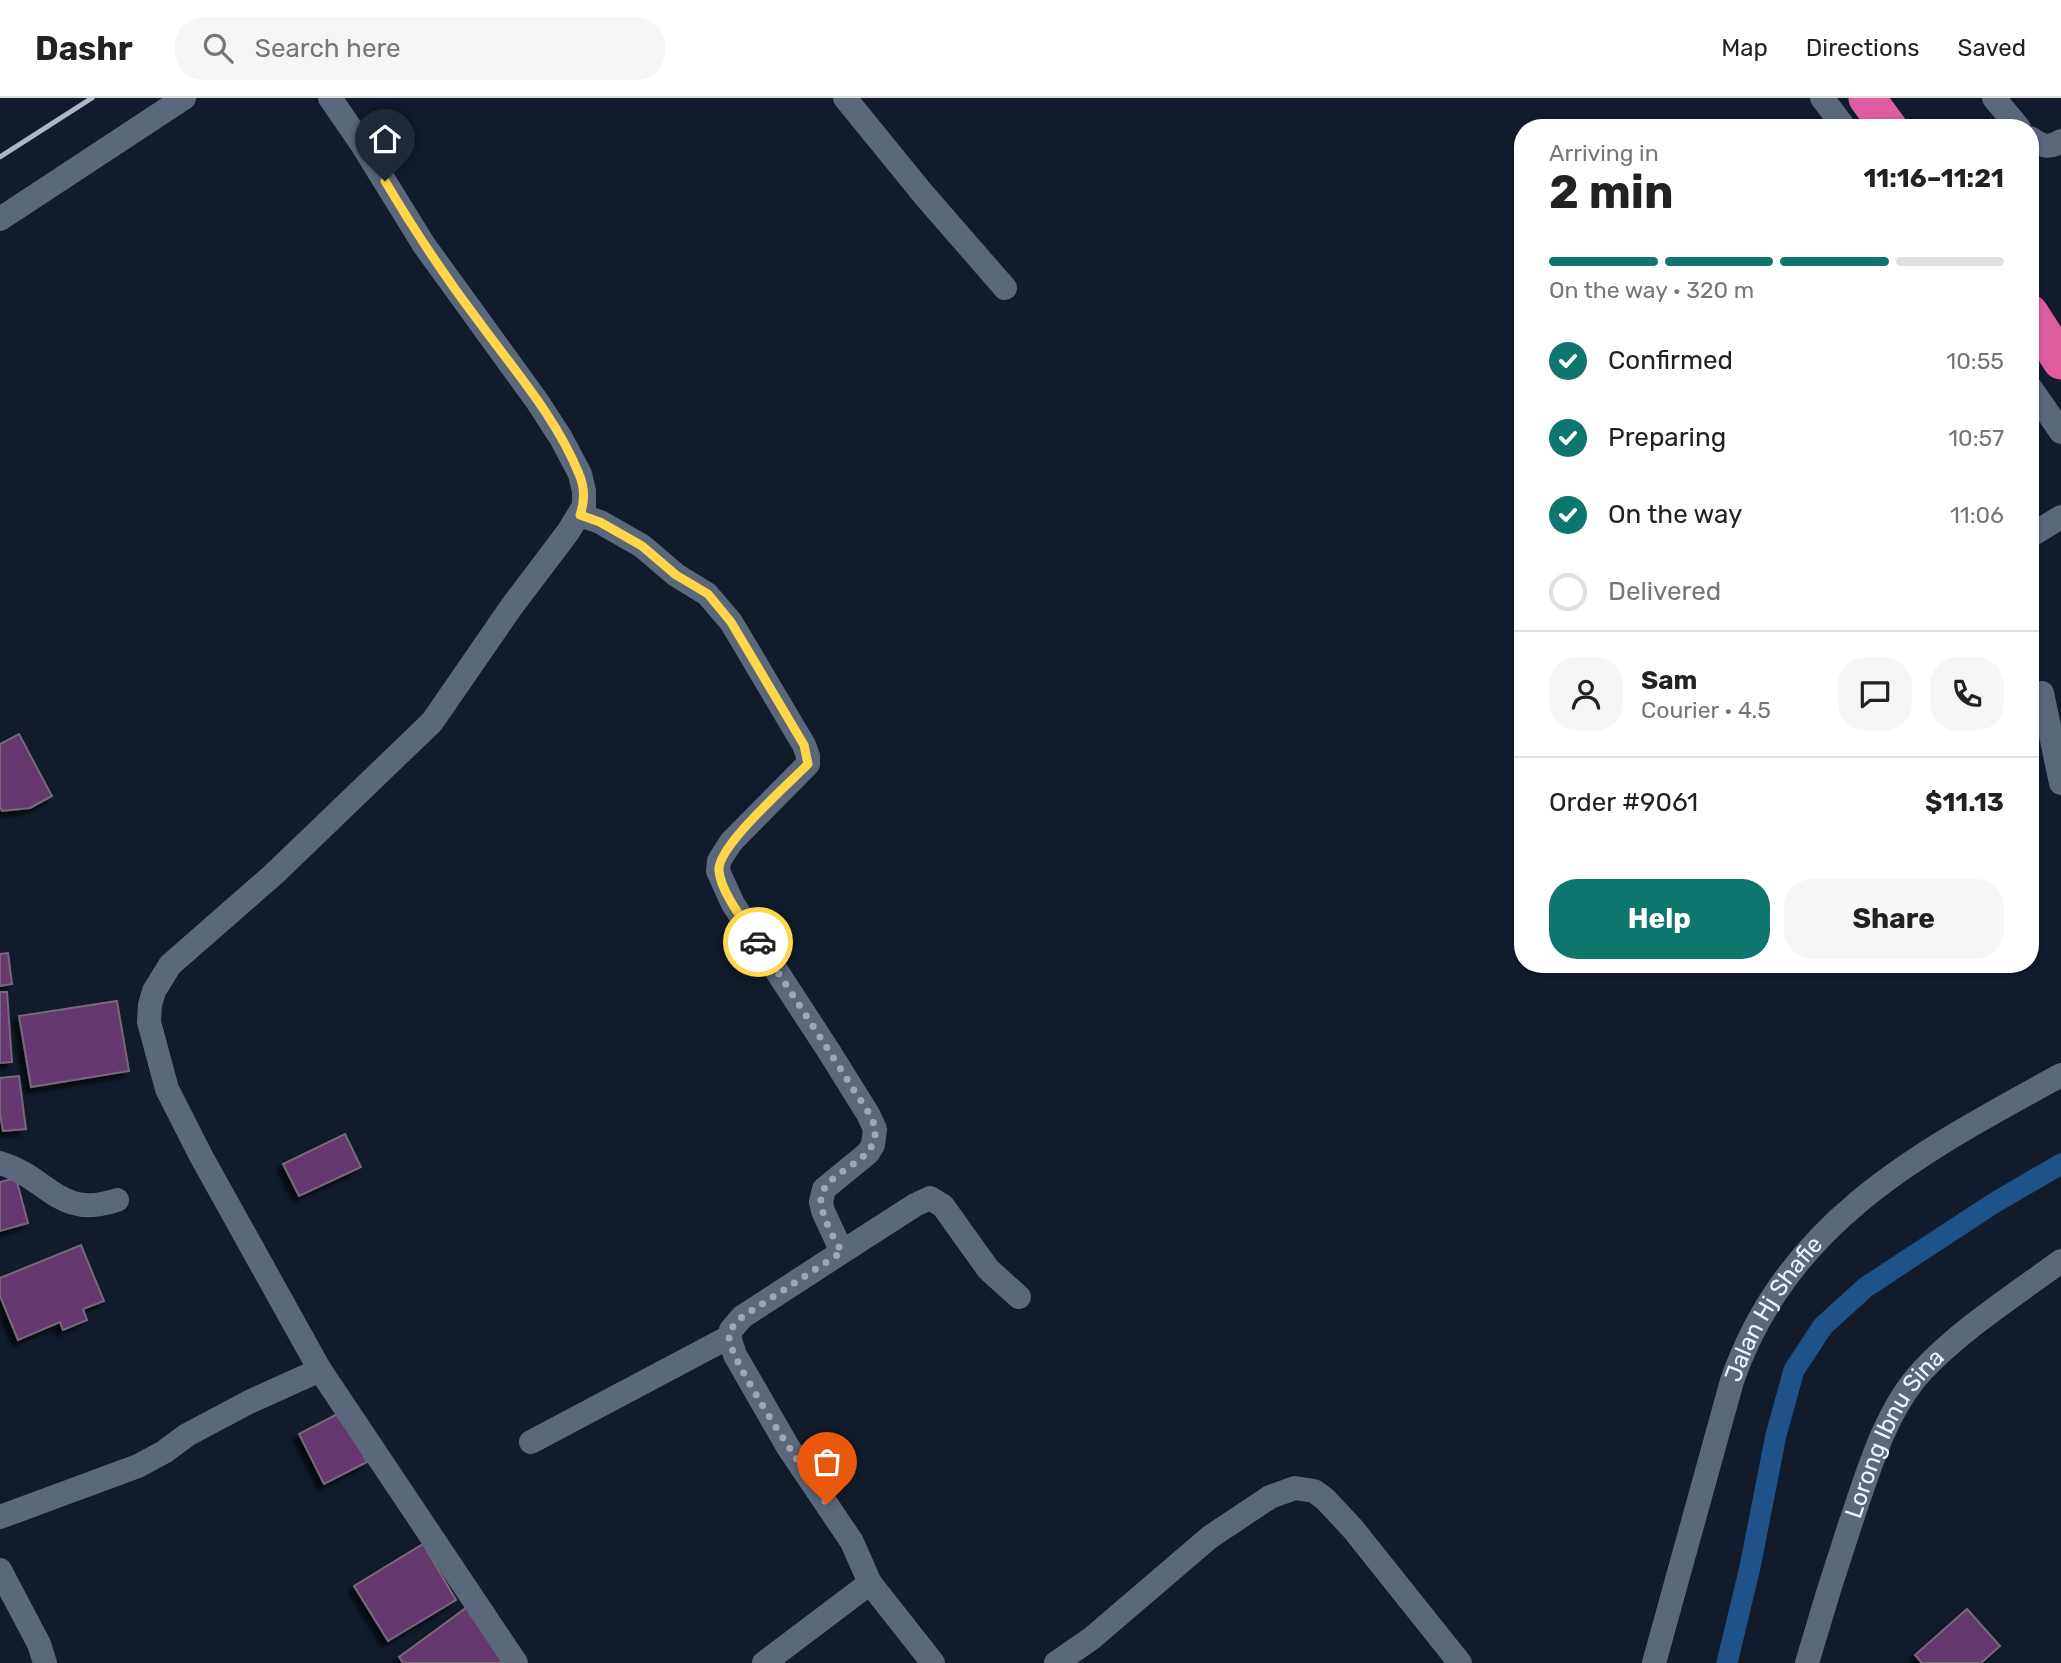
<!DOCTYPE html>
<html lang="en">
<head>
<meta charset="utf-8">
<style>
	body { margin:0; font-family:Rubik,sans-serif; background:#f6f6f6; color:#222; height:100vh; display:flex; flex-direction:column; font-size:26px; white-space:nowrap }
	* { box-sizing:border-box; margin:0 }
	p { font-size:23px; color:#767676 }
	.icon { flex:none; width:38px; height:38px; fill:none; stroke:currentColor; stroke-width:2; stroke-linecap:round; stroke-linejoin:round }
	.map { position:relative; flex:1; overflow:hidden }
	.drawer { position:absolute; left:1514px; top:21px; width:525px; height:854px; display:flex; flex-direction:column; background:#fff; border-radius:28px; box-shadow:0 2px 5px #0004 }
	.drawer>* { flex:none }
	.pin { position:absolute; display:grid; place-items:center; width:60px; height:60px; color:#fff; margin:-72px -30px; border-radius:50% 50% 50% 0; rotate:-45deg; box-shadow:0 0 7px #0007 }
	.pin .icon { rotate:45deg }
	.courier { position:absolute; display:grid; place-items:center; width:70px; height:70px; margin:-35px; border:5px solid #ffd54a; border-radius:50%; background:#fff; color:#222; box-shadow:0 2px 9px #0007 }
	.summary em { font-style:normal; font-weight:700 }
	.summary div { display:flex; flex-direction:column-reverse }
	.summary { display:flex; align-items:center; justify-content:space-between; height:119px; padding:0 35px }
	h1 { font-size:46px; font-weight:700; line-height:52px }
	.bar { display:grid; grid-template-columns:repeat(4,1fr); gap:10px 7px; align-content:center; height:84px; padding:0 35px }
	.bar i { height:9px; border-radius:5px; background:#e0e0e0 }
	.bar .selected { background:#0f766e }
	.bar p { grid-column:span 4 }
	.line { display:flex; align-items:center; gap:18px; padding:0 35px; border-top:2px solid #e0e0e0 }
	.line div { flex:1 }
	.round { display:grid; place-items:center; flex:none; width:74px; height:74px; border-radius:28px; background:#f6f6f6 }
	ol { padding:0 35px; list-style:none }
	li { display:flex; align-items:center; gap:21px; height:77px }
	li p { margin-inline-start:auto }
	li .icon { padding:7px; border-radius:50%; background:#0f766e; color:#fff; stroke-width:4 }
	li:last-child { color:#767676 }
	li i { width:38px; height:38px; border:4px solid #e0e0e0; border-radius:50% }
	.cta { display:flex; gap:14px; margin-top:auto; padding:14px 35px }
	.cta a { flex:1; height:80px; border-radius:28px; background:#0f766e; color:#fff; font-size:28px; font-weight:700; line-height:80px; text-align:center }
	.cta a+a { background:#f6f6f6; color:#222 }
	header { display:flex; align-items:center; gap:42px; box-sizing:border-box; height:98px; padding:0 35px; background:#fff; border-bottom:2px solid #e0e0e0 }
	header strong { font-size:33px }
	nav { display:flex; gap:38px; margin-inline-start:auto; font-size:24px }
	.search { width:490px; height:63px; background:#f6f6f6; display:flex; align-items:center; gap:18px; box-sizing:border-box; padding:0 24px; border-radius:28px; color:#767676; font-size:26px }
	.map>svg:first-child { display:block }
</style>
</head>
<body>
<header>
<strong>Dashr</strong>
<div class="search"><svg class="icon" aria-label="search" viewBox="0 0 24 24"><circle cx="10" cy="10" r="6"/><path d="M15 15l6 6"/></svg>Search here</div>
<nav><a>Map</a><a>Directions</a><a>Saved</a></nav>
</header>
<div class="map">
<svg width="2061" height="1565" viewBox="0 0 2061 1565">
	<defs>
		<filter id="shadow"><feDropShadow dx="-5.5" dy="5.5" stdDeviation="2" flood-color="#0009"/></filter>
	</defs>
	<rect width="100%" height="100%" fill="#111b2b"/>
	<g fill="none" stroke-linecap="round" stroke-linejoin="round">
		<polyline stroke="#1f5387" stroke-width="21" points="1727,1565 1750,1469 1776,1337 1794,1272 1823,1228 1866,1189 1994,1105 2061,1066"/>
	</g>
	<g fill="#66396f" stroke="#77677a" stroke-width="2" filter="url(#shadow)">
		<polygon points="19,636 52,698 30,710 2,713 0,709 0,646"/>
		<polygon points="8,855 12,886 0,888 0,856"/>
		<polygon points="0,894 7,894 12,964 0,965"/>
		<polygon points="117,903 129,973 31,989 19,918"/>
		<polygon points="19,978 26,1031 3,1033 0,1015 0,980"/>
		<polygon points="345,1036 361,1069 299,1098 283,1066"/>
		<polygon points="16,1080 28,1125 0,1133 0,1084"/>
		<polygon points="81,1147 104,1203 83,1211 87,1222 63,1232 60,1224 18,1242 0,1198 0,1180"/>
		<polygon points="341,1314 367,1364 324,1386 299,1336"/>
		<polygon points="423,1446 456,1502 388,1543 354,1488"/>
		<polygon points="470,1507 509,1565 403,1565 399,1559"/>
		<polygon points="1967,1511 2000,1548 1981,1565 1922,1565 1915,1557"/>
	</g>
	<g fill="none" stroke-linecap="round" stroke-linejoin="round">
		<g stroke="#5b677b" stroke-width="24">
			<polyline points="330,0 361,45 424,147 537,303 561,340 580,376 584,393 584,408 568,434 512,508 432,624 274,776 170,867 154,893 150,907 149,924 167,991 201,1058 320,1272 516,1565"/>
			<polyline points="845,0 924,97 1005,190"/>
			<polyline points="1822,0 1845,30"/>
			<polyline points="1994,0 2019,30"/>
			<path d="M2030,40C2041,48 2049,51 2061,43"/>
			<polyline points="0,121 184,0"/>
			<polyline points="2030,289 2061,334"/>
			<polyline points="2030,438 2061,419"/>
			<polyline points="2042,595 2061,685"/>
			<path d="M0,1065C48,1079 59,1122 117,1102"/>
			<polyline points="842,1154 915,1107 930,1100 943,1108 988,1171 1019,1199"/>
			<polyline points="729,1239 735,1257 788,1349 852,1444 870,1485 933,1565"/>
			<polyline points="531,1344 729,1239 731,1232 742,1219 842,1154 823,1113 821,1104 824,1091 868,1055 873,1047 875,1031 868,1016 830,955 733,806 718,773 719,763 731,744 808,666 808,658 804,647 731,524 707,496 676,477 642,448 600,424 580,417"/>
			<polyline points="0,1419 138,1368 164,1354 187,1337 249,1304 320,1272"/>
			<polyline points="0,1472 39,1546 45,1565"/>
			<polyline points="764,1565 870,1485"/>
			<polyline points="1056,1565 1092,1540 1210,1439 1270,1399 1295,1390 1314,1393 1325,1401 1353,1431 1460,1565"/>
			<path id="s1" d="M1654,1565L1732,1283C1788,1122 1921,1054 2061,977"/>
			<path id="s2" d="M1807,1565C1822,1513 1838,1462 1855,1412C1871,1364 1888,1310 1922,1273C1960,1232 2016,1196 2061,1163"/>
		</g>
		<g stroke="#de5da1" stroke-width="37">
			<polyline points="1867,0 1889,30"/>
			<polyline points="2030,215 2061,263"/>
		</g>
		<polyline stroke="#aeb6c3" stroke-width="5" points="0,59 92,0"/>
	</g>
	<g fill="none" stroke-linecap="round" stroke-linejoin="round">
		<path stroke="#9fa7b4" stroke-width="7" stroke-dasharray="0 12.6" d="M758,844C790,893 821,940 852,989C859,1001 873,1017 875,1031C879,1068 818,1072 821,1105C823,1121 834,1141 842,1154L742,1219C737,1224 730,1230 729,1237C726,1259 810,1381 827,1406"/>
		<path stroke="#ffd54a" stroke-width="9" d="M385,83C414,132 445,179 480,225C515,273 557,321 579,376C585,390 585,403 580,417L600,424L642,448L676,477L708,496L731,524L804,647L808,666C789,686 716,749 719,773C721,795 746,826 758,844"/>
	</g>
	<g text-anchor="middle" dominant-baseline="central" stroke-width="5" stroke-linejoin="round" paint-order="stroke">
		<g font-size="24" fill="#ebf2fe" stroke="#081221">
			<text stroke="none"><textPath href="#s1" startOffset="376">Jalan Hj Shafie</textPath></text>
			<text stroke="none"><textPath href="#s2" startOffset="247">Lorong Ibnu Sina</textPath></text>
		</g>
	</g>
</svg>
<div class="pin" style="left:827px;top:1406px;background:#ea580c"><svg class="icon" aria-label="bag" viewBox="0 0 24 24"><path d="M5 8h14l-1 12H6zM9 8a3 3 0 0 1 6 0"/></svg></div>
<div class="pin" style="left:385px;top:83px;background:#1f2937"><svg class="icon" aria-label="home" viewBox="0 0 24 24"><path d="M3 11l9-7 9 7M6 9v11h12V9"/></svg></div>
<div class="courier" style="left:758px;top:844px"><svg class="icon" aria-label="car" viewBox="0 0 24 24"><path d="M5 17H2v-5l4-1 3-4h7l3 4 3 1v5h-3M9 17h6M6 11h13"/><circle cx="7" cy="17" r="2"/><circle cx="17" cy="17" r="2"/></svg></div>
<section class="drawer">
<div class="summary"><div><h1>2 min</h1><p>Arriving in</p></div><em>11:16–11:21</em></div>
<div class="bar"><i class="selected"></i><i class="selected"></i><i class="selected"></i><i></i><p>On the way · 320 m</p></div>
<ol>
<li><svg class="icon" aria-label="check" viewBox="0 0 24 24"><path d="M5 12l5 5 9-10"/></svg>Confirmed<p>10:55</p></li>
<li><svg class="icon" aria-label="check" viewBox="0 0 24 24"><path d="M5 12l5 5 9-10"/></svg>Preparing<p>10:57</p></li>
<li><svg class="icon" aria-label="check" viewBox="0 0 24 24"><path d="M5 12l5 5 9-10"/></svg>On the way<p>11:06</p></li>
<li><i></i>Delivered</li>
</ol>
<div class="line" style="height:126px"><a class="round"><svg class="icon" aria-label="person" viewBox="0 0 24 24"><circle cx="12" cy="8" r="4"/><path d="M4 21q1-7 8-7t8 7"/></svg></a><div><b>Sam</b><p>Courier · 4.5</p></div><a class="round"><svg class="icon" aria-label="chat" viewBox="0 0 24 24"><path d="M4 5h16v11H9l-5 4z"/></svg></a><a class="round"><svg class="icon" aria-label="phone" viewBox="0 0 24 24"><path d="M5 4h4l2 5-3 2q2 4 5 5l2-3 5 2v4C11 20 4 13 5 4z"/></svg></a></div>
<div class="line" style="height:91px"><div>Order #9061</div><b>$11.13</b></div>
<div class="cta"><a>Help</a><a>Share</a></div>
</section>
</div>
</body>
</html>
